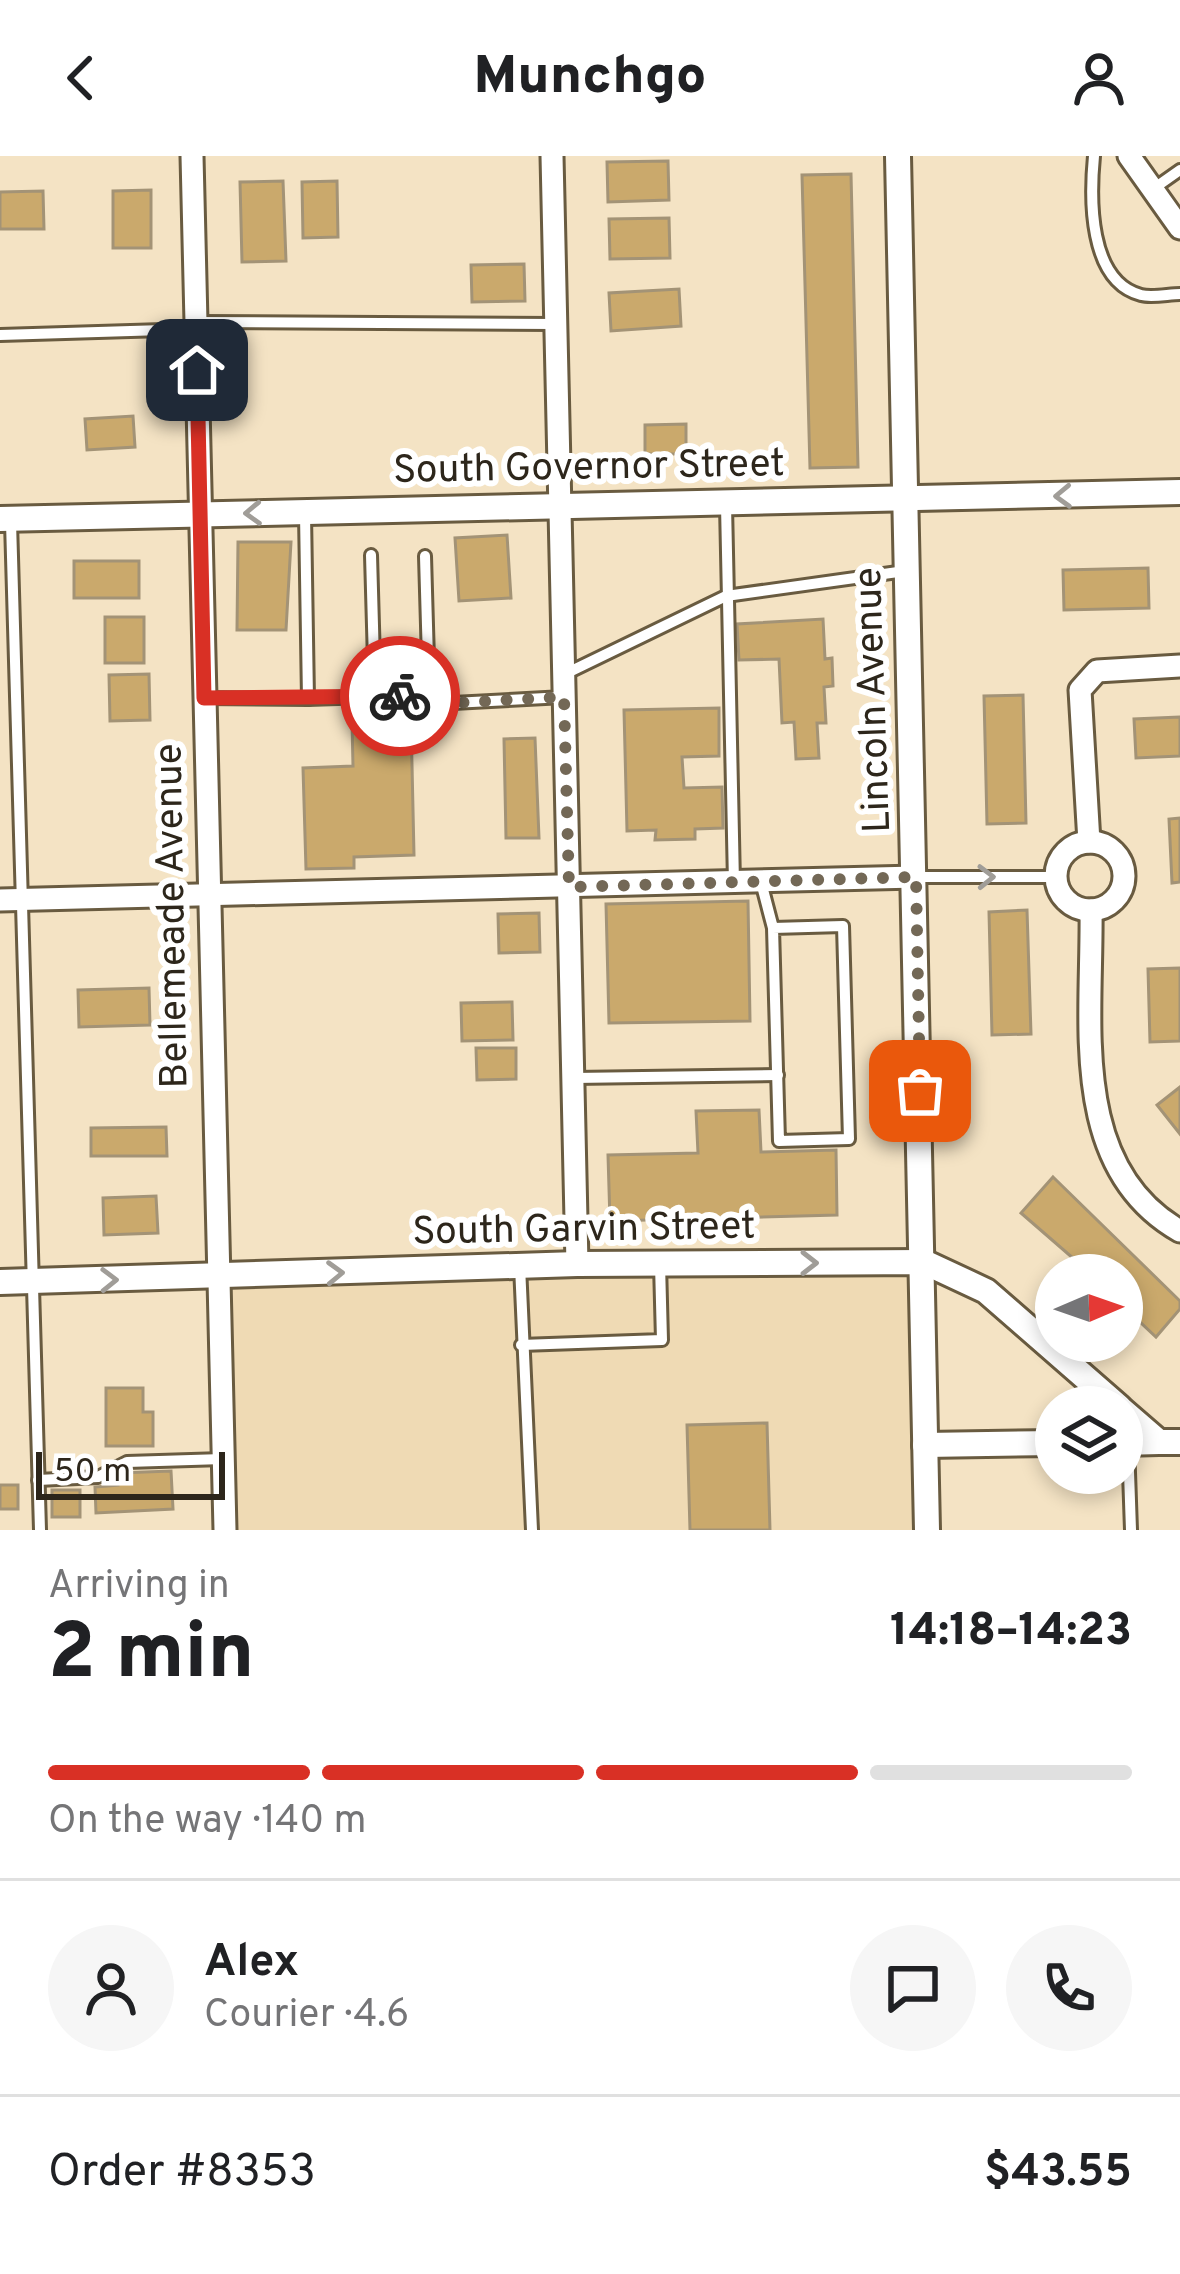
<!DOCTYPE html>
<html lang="en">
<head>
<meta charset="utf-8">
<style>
	body { margin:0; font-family:Overpass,sans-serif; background:#f6f6f6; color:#202124; height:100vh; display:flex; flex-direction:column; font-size:45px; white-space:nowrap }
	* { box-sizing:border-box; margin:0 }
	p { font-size:39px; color:#757577 }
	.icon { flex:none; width:66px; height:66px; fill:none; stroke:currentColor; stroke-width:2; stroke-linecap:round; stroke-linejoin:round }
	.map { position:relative; height:1374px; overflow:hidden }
	.details { display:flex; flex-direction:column; background:#fff; flex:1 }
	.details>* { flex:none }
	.needle { width:78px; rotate:88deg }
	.fabs { position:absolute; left:1035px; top:1098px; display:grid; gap:24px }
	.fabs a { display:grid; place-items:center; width:108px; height:108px; border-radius:50%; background:#fff; box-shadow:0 6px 18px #0003; font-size:60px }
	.scale { position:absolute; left:36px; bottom:30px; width:189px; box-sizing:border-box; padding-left:12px; border:6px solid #2d261b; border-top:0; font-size:33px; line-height:42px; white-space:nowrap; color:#2d261b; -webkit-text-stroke:9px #fff; paint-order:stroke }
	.pin { position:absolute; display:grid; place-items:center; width:102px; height:102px; color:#fff; margin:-51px; border-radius:24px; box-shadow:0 6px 18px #0006 }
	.courier { position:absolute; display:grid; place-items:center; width:120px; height:120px; margin:-60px; border:9px solid #d93025; border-radius:50%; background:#fff; color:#222; box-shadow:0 3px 15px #0007 }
	.overview em { font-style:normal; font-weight:800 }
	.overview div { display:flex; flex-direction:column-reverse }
	.overview { display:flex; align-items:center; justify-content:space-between; height:204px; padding:0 48px }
	h1 { font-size:78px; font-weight:800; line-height:90px }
	.bar { display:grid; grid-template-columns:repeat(4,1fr); gap:18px 12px; align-content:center; height:144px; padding:0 48px }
	.bar i { height:15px; border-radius:9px; background:#e0e0e0 }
	.bar .selected { background:#d93025 }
	.bar p { grid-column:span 4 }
	.line { display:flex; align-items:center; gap:30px; padding:0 48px; border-top:3px solid #e0e0e0 }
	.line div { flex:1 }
	.round { display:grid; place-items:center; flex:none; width:126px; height:126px; border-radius:63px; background:#f6f6f6 }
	header { display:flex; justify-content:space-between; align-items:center; height:156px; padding:0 48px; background:#fff; font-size:54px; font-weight:800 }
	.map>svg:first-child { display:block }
</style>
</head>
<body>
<header><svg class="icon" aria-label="back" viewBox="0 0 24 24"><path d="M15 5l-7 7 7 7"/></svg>Munchgo<svg class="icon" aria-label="person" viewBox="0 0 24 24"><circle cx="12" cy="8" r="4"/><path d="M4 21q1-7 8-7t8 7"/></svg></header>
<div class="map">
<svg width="1180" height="1374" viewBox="0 0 1180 1374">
	<rect width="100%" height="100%" fill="#f4e3c4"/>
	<polygon fill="#efdab4" points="912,1110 915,1374 234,1374 227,1127"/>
	<g fill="#caa96c" stroke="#a39376" stroke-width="3">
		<polygon points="668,5 669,44 608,46 607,6"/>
		<polygon points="851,18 858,311 810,312 802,19"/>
		<polygon points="283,25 286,105 242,106 240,26"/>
		<polygon points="337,25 338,81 303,82 302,26"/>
		<polygon points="151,34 151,92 113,92 113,35"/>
		<polygon points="43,35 44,73 0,73 0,36"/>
		<polygon points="669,62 670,102 610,103 609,63"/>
		<polygon points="524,108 525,145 472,146 471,109"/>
		<polygon points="679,133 681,170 611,175 609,137"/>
		<polygon points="133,260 135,291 87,294 85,263"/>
		<polygon points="686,268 686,298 645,298 645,269"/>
		<polygon points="507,379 511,442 459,445 455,382"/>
		<polygon points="238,386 291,386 286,474 237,474"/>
		<rect x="74" y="405" width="65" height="37"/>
		<polygon points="1148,412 1149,452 1064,454 1063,414"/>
		<rect x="105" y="461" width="39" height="46"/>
		<polygon points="823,463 825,503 832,502 833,530 824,531 826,567 817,567 819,602 796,603 794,566 782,567 779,503 739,504 737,468"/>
		<polygon points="149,518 150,564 110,565 109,519"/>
		<polygon points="1023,539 1026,667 987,668 984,540"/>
		<polygon points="719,552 719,600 682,601 684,632 722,631 723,672 695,673 695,683 655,684 656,674 627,675 624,554"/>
		<polygon points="1180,561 1180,600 1136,602 1134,563"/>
		<polygon points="411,564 414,699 354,701 354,712 306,713 303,612 353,610 352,565"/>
		<polygon points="535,582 539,682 506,682 504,583"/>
		<polygon points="1180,662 1180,726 1172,727 1169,663"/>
		<polygon points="748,745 750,865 609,867 606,748"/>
		<polygon points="1027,754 1031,878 992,879 989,756"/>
		<polygon points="539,757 540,796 499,797 498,758"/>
		<polygon points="1180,812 1180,885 1150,886 1148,813"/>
		<polygon points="149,832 150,869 79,871 78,834"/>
		<polygon points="512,846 513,884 462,885 461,847"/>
		<polygon points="476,892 516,892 516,923 477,924"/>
		<polygon points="1180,931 1180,978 1157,949"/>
		<polygon points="759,954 761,996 836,994 837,1059 610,1065 608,999 698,997 696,955"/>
		<polygon points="166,971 167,1000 91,1000 91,972"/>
		<polygon points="1053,1021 1180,1145 1180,1153 1156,1181 1122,1149 1122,1119 1073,1119 1074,1103 1021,1057"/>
		<polygon points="156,1040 158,1077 104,1079 103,1042"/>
		<polygon points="106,1232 143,1232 143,1256 153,1256 153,1290 106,1290"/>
		<polygon points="767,1267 770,1374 690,1374 687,1269"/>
		<polygon points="171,1315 173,1353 96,1357 95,1331 118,1329 118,1317"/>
		<rect x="0" y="1329" width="18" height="24"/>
		<rect x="52" y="1334" width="28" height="27"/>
	</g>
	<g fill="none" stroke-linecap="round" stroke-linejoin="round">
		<g stroke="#695b40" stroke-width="16">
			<g id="service">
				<path d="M1094,0C1090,41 1088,125 1141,139C1152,142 1169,138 1180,138"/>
				<polyline points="1153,33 1180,14"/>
				<polyline points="195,166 555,168"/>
				<polyline points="0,179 196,173"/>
				<polyline points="726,349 734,727"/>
				<polyline points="305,358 308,543 429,539 425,400"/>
				<polyline points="11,366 40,1374"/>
				<polyline points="371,399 375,541"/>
				<polyline points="565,518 726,440 905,415"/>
				<polyline points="429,539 453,547 564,541"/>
				<polyline points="204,542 308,543"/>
				<polyline points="916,721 1056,721"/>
				<polyline points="761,726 773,772 779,985 849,983 843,770 773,772"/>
				<polyline points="574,922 778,919"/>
				<polyline points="520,1110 532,1374"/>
				<polyline points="521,1189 662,1184 660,1108"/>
				<polyline points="1128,1287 1131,1374"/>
				<polyline points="38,1324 98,1321 127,1306 223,1303"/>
			</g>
		</g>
		<g stroke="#695b40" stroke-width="27">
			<g id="minor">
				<polyline points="192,0 225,1374"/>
				<polyline points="552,0 577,1108"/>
				<polyline points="1129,0 1180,72"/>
				<polyline points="1089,686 1080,534 1097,515 1180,510"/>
				<circle cx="1090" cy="720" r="34"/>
				<polyline points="0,744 916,721"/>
				<path d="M1091,754C1093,863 1067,1011 1180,1075"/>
			</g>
		</g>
		<g stroke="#695b40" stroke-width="30">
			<g id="tertiary">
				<polyline points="898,0 927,1374"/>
				<polyline points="0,363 1180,336"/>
				<polyline points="0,1126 577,1108 924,1106 986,1135 1119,1251"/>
				<polyline points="1122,1254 1159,1286 1180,1286"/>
				<polyline points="1122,1287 1159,1286"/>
				<polyline points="925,1289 1056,1287"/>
			</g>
		</g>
		<use href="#service" stroke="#fff" stroke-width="10"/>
		<use href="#minor" stroke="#fff" stroke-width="21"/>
		<use href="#tertiary" stroke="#fff" stroke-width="24"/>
	</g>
	<defs><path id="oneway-chevron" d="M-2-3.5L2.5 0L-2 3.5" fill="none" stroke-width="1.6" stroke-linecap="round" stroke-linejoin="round" transform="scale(3)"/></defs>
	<g stroke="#a09d98">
		<use href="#oneway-chevron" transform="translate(1063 340) rotate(178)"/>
		<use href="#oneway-chevron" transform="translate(253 357) rotate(178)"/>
		<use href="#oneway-chevron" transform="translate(986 721) rotate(-1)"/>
		<use href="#oneway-chevron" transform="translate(809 1107)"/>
		<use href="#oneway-chevron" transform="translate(335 1117) rotate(-2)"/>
		<use href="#oneway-chevron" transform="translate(109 1124) rotate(-1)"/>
	</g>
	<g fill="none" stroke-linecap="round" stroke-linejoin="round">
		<polyline stroke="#736856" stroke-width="12" stroke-dasharray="0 21.6" points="400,540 429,539 453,547 564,541 569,731 916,721 920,935"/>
		<polyline stroke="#d93025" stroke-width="15" points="197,214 204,542 400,540"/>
	</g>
	<g text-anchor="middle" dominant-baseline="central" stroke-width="12" stroke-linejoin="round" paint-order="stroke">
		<g font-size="39" fill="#2d261b" stroke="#fff">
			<text transform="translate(589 313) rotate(-1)">South Governor Street</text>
			<text transform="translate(875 544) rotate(-92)">Lincoln Avenue</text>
			<text transform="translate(174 760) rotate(-91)">Bellemeade Avenue</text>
			<text transform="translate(584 1075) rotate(-1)">South Garvin Street</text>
		</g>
	</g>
</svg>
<div class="fabs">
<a><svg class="needle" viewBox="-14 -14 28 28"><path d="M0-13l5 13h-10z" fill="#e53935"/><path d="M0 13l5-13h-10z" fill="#757577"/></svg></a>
<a><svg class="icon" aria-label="layers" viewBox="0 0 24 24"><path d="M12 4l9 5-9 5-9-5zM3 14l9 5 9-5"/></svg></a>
</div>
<div class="scale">50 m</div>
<div class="pin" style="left:920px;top:935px;background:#ea580c"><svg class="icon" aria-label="bag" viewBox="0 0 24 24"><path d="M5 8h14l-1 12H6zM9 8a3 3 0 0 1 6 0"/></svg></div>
<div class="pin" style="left:197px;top:214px;background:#1f2937"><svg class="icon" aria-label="home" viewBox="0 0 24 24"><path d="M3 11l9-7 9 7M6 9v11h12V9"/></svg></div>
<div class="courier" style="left:400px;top:540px"><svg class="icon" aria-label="bike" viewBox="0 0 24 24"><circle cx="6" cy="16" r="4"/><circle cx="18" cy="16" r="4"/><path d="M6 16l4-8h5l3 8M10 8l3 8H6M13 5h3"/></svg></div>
</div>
<section class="details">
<div class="overview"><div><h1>2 min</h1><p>Arriving in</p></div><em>14:18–14:23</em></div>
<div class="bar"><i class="selected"></i><i class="selected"></i><i class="selected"></i><i></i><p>On the way · 140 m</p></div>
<div class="line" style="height:216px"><a class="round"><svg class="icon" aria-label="person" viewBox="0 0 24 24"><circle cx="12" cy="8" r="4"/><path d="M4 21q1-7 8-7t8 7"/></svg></a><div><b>Alex</b><p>Courier · 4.6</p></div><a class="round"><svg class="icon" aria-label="chat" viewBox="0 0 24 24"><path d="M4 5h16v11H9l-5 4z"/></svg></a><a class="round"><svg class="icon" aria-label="phone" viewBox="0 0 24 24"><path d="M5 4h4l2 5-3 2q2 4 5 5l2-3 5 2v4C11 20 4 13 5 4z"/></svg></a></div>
<div class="line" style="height:156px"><div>Order #8353</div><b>$43.55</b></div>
</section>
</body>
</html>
